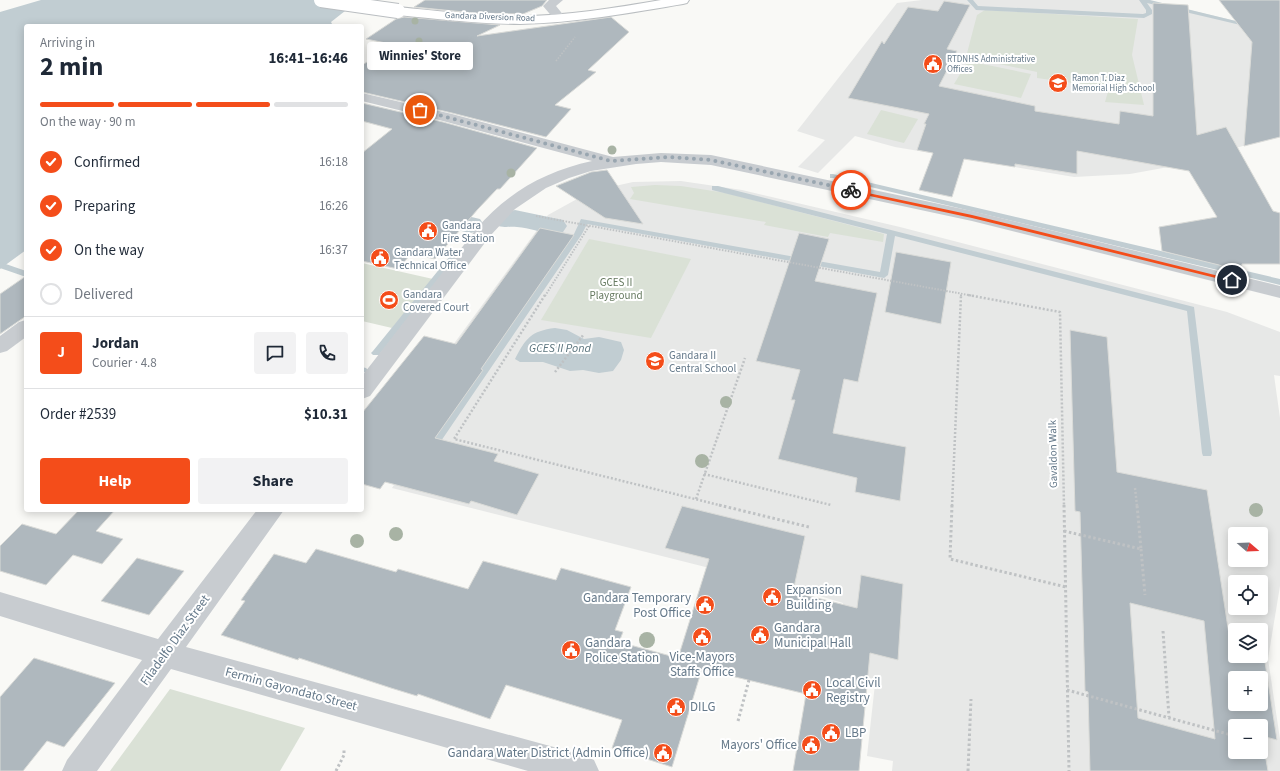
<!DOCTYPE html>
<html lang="en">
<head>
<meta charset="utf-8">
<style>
	body { margin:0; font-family:"Source Sans 3",sans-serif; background:#f2f2f3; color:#1f2937; height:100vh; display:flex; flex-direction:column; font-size:15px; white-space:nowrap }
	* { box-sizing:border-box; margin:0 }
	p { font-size:13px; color:#747a83 }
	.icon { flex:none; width:22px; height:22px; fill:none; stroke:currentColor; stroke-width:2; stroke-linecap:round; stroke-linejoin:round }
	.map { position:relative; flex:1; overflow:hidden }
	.panel { position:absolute; left:24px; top:24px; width:340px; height:488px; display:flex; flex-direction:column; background:#fff; border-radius:4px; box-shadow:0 2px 10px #0003 }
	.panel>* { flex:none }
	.needle { width:26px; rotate:109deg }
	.controls { position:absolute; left:1228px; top:527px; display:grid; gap:8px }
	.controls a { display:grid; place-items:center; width:40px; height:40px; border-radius:4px; background:#fff; box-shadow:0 2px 10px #0003; font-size:20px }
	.pin { position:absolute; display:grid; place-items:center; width:34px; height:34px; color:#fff; margin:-17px; border:2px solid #fff; border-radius:50%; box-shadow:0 1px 4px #0007 }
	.courier { position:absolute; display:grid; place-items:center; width:40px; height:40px; margin:-20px; border:3px solid #f44d1a; border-radius:50%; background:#fff; color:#222; box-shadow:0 1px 5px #0007 }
	.bubble { position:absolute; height:28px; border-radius:4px; background:#fff; box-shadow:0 2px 10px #0003; font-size:13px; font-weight:700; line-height:28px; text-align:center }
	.head em { font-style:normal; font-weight:700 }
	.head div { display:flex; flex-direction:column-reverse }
	.head { display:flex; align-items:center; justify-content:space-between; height:68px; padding:0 16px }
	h1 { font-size:26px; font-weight:700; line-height:30px }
	.bar { display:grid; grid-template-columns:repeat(4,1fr); gap:6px 4px; align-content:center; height:48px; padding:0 16px }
	.bar i { height:5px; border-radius:3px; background:#e0e1e3 }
	.bar .on { background:#f44d1a }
	.bar p { grid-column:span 4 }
	.line { display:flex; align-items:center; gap:10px; padding:0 16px; border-top:1px solid #e0e1e3 }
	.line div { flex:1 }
	.round { display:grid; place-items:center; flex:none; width:42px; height:42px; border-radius:4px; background:#f2f2f3 }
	ol { padding:0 16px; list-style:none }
	li { display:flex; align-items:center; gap:12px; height:44px }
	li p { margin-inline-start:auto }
	li .icon { padding:4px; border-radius:50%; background:#f44d1a; color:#fff; stroke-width:4 }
	li:last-child { color:#747a83 }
	li i { width:22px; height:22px; border:2px solid #e0e1e3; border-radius:50% }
	.action { display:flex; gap:8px; margin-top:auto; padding:8px 16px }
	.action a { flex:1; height:46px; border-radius:4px; background:#f44d1a; color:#fff; font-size:16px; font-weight:700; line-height:46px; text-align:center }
	.action a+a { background:#f2f2f3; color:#1f2937 }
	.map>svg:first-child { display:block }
</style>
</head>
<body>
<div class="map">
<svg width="1280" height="771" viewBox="0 0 1280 771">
	<rect width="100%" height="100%" fill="#f9f9f6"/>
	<g fill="#e7e8e7" fill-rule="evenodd">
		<polygon points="922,0 1147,0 1232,20 1273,35 1268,138 1192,162 1163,168 1130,174 1074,177 895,147 855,136 818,173 798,167 825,140 797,131 897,3"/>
		<path d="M681,181L742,190L900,227L1227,312L1280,332V376L1274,375L1280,418V586L1268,659L1280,739V771H892L893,761L867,756L875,684L835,673L843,603L820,596L392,488L416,452L382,442L548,215L577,199L606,188L633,182ZM1235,534H1261V560H1235ZM1235,582H1261V608H1235ZM1235,630H1261V656H1235ZM1235,678H1261V704H1235ZM1235,726H1261V752H1235Z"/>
	</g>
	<g fill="#dae1d6">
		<polygon points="985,10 1138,19 1132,55 1144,105 1105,102 1109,88 1037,78 1037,72 966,57 977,15"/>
		<polygon points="968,61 1031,74 1021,98 954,84"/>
		<polygon points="881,110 918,119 904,143 867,134"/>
		<polygon points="655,185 681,186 726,193 884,234 883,242 830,233 828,237 764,225 766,222 630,199 634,193 631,187"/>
		<polygon points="589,239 691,259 651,338 541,320"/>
		<polygon points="362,263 433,279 392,328 362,321"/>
		<polygon points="170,689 305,728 280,771 110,771"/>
	</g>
	<g fill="#c1cdd2">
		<polygon points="41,0 359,0 331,22 333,26 26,26 26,250 0,269 0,12"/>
		<path d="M555,328L567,330L584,339L599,337L621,342L624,350L621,360L613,371L599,373L583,370L570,371L543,362H520L515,359C526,338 531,331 555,328Z"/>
	</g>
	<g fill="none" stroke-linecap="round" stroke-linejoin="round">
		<g fill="#c1cdd2" fill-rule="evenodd">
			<polygon points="967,0 973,0 978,6 1143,14 1146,13 1146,10 1139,0 1150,0 1252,25 1249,27 1147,3 1152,10 1152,14 1144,18 976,10"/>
			<polygon points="830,174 833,174 1280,279 1280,285 833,178 830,178"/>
			<polygon points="712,186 718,186 1194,307 1212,453 1211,456 1203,456 1202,453 1187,311 895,236 888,275 884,278 587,224 582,234 439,444 431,444 430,441 431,438 574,234 581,219 880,272 887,234 712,190"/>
			<polygon points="457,250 460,251 461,253 460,255 379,355 373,355 371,353 373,351 454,251"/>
			<polygon points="0,262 26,271 26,277 0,268"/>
			<polygon points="362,367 366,368 368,370 366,372 362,373"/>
		</g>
		<g fill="#c1cdd2" fill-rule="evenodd">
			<polygon points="420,205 480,219 484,225 480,231 470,233 410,219 406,213 410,207"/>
			<path d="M515,210L563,220L567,226L563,232C545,236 533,228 517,227C509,226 508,228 498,226L494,220L498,214Z"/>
		</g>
	</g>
	<g fill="#afb8be" stroke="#dadbd8" fill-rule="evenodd">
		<polygon points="425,0 547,0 542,6 523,14 519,14 474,13 414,7"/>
		<polygon points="1219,0 1280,0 1280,137 1244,146 1252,42"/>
		<polygon points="944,1 970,5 947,49 957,51 939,86 1035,106 1035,111 1119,124 1120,111 1153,116 1153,3 1188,5 1197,135 1226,127 1273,211 1280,213 1280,264 1242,264 1240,273 1219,265 1162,251 1159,227 1217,217 1189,171 1077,151 1077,174 1015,164 1015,167 964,159 952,197 919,190 933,153 917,150 926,124 924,124 929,114 848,98 882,41 884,44 908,7 938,11"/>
		<polygon points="404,17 500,25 477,36 611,17 629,32 588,70 596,72 555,105 571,109 546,137 452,113 362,92 362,65 396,45 366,39 396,19"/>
		<polygon points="362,103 443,122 537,148 500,189 497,189 478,209 435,259 411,254 398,269 362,261 362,153 392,129 362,121"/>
		<polygon points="607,170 643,224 605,218 556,186 591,172"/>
		<polygon points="540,228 574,235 481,369 483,370 435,438 498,454 494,461 539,474 517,515 471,501 469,504 385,482 380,489 362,484 362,413 424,336 456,344"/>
		<polygon points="799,233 829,239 815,281 877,293 858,382 844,379 833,433 906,447 900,501 855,492 857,478 778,459 795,400 791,400 800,370 756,361"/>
		<polygon points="896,252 951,262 941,324 885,312"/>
		<polygon points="26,276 26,316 0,334 0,294"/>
		<path d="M1070,330L1107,337L1117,472L1207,490L1232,654L1235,656L1265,662L1277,740L1262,736L1268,771H1090L1088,692L1085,691L1080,512L1075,511ZM1130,603L1204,621L1215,739L1138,718ZM1235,678H1261V704H1235ZM1235,726H1261V752H1235Z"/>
		<polygon points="682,506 805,536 793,592 857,608 861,575 903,584 898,660 870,653 859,771 793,771 806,694 702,669 672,767 612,748 622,720 506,685 490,719 418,694 417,696 391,688 299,658 298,660 221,635 245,601 241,600 274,554 306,563 316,549 396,572 398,569 468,589 483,561 556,580 561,568 631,587 615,630 623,632 619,642 678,658 709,559 665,548"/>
		<polygon points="79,510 115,510 96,531 123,539 102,564 73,555 46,585 0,571 0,546 22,524 56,534"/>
		<polygon points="137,558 184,571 149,615 101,601"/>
		<polygon points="34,658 115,683 64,747 47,741 23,771 0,771 0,697"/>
	</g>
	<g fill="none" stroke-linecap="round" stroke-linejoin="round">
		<g stroke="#babec1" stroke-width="2">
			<path id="trunk" d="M661,0H689L687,3L683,4C629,13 575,23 520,24C479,24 438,19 398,15L394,14L392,11L394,8L398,7C438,11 479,16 519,16C567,16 614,8 661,0Z"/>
		</g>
		<polyline stroke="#bfc2c4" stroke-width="1.5" stroke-dasharray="1.5 1.5" stroke-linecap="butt" points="556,61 575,37"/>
		<g stroke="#bfc2c4" stroke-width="2" stroke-dasharray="1.5 1.5" stroke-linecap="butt">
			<polyline points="536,216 974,296"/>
			<polyline points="545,296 589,226"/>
			<polyline points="961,296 961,294"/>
		</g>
		<g stroke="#bfc2c4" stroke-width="2.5" stroke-dasharray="2 2" stroke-linecap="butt">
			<polyline points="545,295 454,439 723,506"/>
			<polyline points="968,295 1060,312 1064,506"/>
			<polyline points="555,372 584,334"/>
			<polyline points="704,474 831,505"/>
			<polyline points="1135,488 1137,506"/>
			<polyline points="696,499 745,358"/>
			<polyline points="952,506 961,295"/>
		</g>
		<g stroke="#bfc2c4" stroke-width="3" stroke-dasharray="2.5 2.5" stroke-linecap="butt">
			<polyline points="719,505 809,527"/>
			<polyline points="952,505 950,559 1066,587"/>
			<polyline points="1064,505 1069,771"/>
			<polyline points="1064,531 1141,549 1137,505"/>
			<polyline points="1141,549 1145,595"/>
			<polyline points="1163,631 1169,717"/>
			<polyline points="1067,690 1235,736"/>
			<polyline points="738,721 749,680"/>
			<polyline points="1261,744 1265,745"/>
			<polyline points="336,771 344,755 344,748"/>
			<polyline points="968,771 971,699"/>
		</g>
		<g fill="#c8ccd0" fill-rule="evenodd">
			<polygon points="549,0 563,0 556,6 565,17 563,20 555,20 543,6"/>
			<path d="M362,93L452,114L613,157L661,153L711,155L972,211L1280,286V298L972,221L711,165L661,162L636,164L591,171L569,178L546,188L515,209L490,236L370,396L362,399V376L477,228C508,192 546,171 592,161L443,121L362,101Z"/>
			<polygon points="26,320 26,337 7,351 0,353 0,336 19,322"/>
			<polygon points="257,510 284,510 186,647 583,755 594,760 599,771 528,771 171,669 97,771 62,771 67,760 142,660 0,616 0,592 158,639"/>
		</g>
		<use href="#trunk" fill="#fff" fill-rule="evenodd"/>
		<g stroke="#babec1" stroke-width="16" stroke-linecap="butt">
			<polyline id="trunk-bridge" points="321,0 398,11"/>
		</g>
		<use href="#trunk-bridge" stroke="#fff" stroke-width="14"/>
	</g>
	<g fill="#a8b3a4">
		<circle cx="415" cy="21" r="3.5"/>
		<circle cx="419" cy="41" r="3.5"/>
		<circle cx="612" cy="150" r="4.5"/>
		<circle cx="511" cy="173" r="4.5"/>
		<circle cx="726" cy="402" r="6"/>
		<circle cx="702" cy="461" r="7"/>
		<circle cx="1256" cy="510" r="7"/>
		<circle cx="396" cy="534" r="7"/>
		<circle cx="357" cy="541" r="7"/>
		<circle cx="647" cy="640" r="8"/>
	</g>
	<polygon fill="#f44d1a" points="849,189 972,215 1235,280 1232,282 972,218 851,192 848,190"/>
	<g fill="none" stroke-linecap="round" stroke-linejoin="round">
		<polyline stroke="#99a6b0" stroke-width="4" stroke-dasharray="0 7.2" points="420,110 611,161 669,157 711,160 851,190"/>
	</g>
	<defs>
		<g id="civic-disc" transform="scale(1)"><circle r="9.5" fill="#f44d1a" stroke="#fff"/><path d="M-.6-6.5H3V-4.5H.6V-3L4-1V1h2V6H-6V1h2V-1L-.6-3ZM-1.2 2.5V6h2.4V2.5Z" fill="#fff"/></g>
		<g id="school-disc" transform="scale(1)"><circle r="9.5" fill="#f44d1a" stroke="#fff"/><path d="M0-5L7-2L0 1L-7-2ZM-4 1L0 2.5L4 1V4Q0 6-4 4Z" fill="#fff"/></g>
		<g id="stadium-disc" transform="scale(1)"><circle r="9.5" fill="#f44d1a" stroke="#fff"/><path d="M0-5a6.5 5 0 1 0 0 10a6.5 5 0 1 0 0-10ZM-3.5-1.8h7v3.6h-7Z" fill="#fff"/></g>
	</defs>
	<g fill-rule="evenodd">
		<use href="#civic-disc" x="933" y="64"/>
		<use href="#school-disc" x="1058" y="83"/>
		<use href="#civic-disc" x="428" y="231"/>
		<use href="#civic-disc" x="380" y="258"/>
		<use href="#stadium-disc" x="389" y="300"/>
		<use href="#school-disc" x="655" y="361"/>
		<use href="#civic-disc" x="772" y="597"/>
		<use href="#civic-disc" x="705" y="605"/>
		<use href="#civic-disc" x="760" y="635"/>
		<use href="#civic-disc" x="702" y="637"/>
		<use href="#civic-disc" x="571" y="650"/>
		<use href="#civic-disc" x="812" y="690"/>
		<use href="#civic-disc" x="676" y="707"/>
		<use href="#civic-disc" x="831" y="733"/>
		<use href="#civic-disc" x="811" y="745"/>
		<use href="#civic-disc" x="663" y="753"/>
	</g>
	<g text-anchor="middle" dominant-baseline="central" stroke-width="4" stroke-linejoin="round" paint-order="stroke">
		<g font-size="9" fill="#65798a" stroke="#fff">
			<text transform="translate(490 17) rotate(2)">Gandara Diversion Road</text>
		</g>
		<g font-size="9" fill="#65798a" stroke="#fff" text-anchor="start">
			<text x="947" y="59">RTDNHS Administrative<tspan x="947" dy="10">Offices</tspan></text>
			<text x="1072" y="78">Ramon T. Diaz<tspan x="1072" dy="10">Memorial High School</tspan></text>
		</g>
		<g font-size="11" fill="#65798a" stroke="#fff" text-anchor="start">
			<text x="442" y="225">Gandara<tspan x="442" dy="13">Fire Station</tspan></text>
			<text x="394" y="252">Gandara Water<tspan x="394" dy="13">Technical Office</tspan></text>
			<text x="403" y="294">Gandara<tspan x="403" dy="13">Covered Court</tspan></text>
			<text x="669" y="355">Gandara II<tspan x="669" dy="13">Central School</tspan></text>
		</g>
		<g font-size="11" fill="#667a60" stroke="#fff">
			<text x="616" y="282">GCES II<tspan x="616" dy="13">Playground</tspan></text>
		</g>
		<g font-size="11" fill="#65798a" stroke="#fff">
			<text transform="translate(1053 454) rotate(-91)">Gavaldon Walk</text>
		</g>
		<g font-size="12" font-style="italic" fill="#5c757e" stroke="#fff">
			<text x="560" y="348">GCES II Pond</text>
		</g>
		<g font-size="13" fill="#65798a" stroke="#fff" text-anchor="start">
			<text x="786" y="590">Expansion<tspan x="786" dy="15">Building</tspan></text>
			<text x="691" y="598" text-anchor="end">Gandara Temporary<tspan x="691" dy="15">Post Office</tspan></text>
			<text x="774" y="628">Gandara<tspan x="774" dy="15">Municipal Hall</tspan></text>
			<text x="585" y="643">Gandara<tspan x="585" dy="15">Police Station</tspan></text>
			<text x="702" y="657" text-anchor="middle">Vice-Mayors<tspan x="702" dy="15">Staffs Office</tspan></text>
			<text x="826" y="683">Local Civil<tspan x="826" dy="15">Registry</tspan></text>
			<text x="690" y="707">DILG</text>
			<text x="845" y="733">LBP</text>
			<text x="797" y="745" text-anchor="end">Mayors' Office</text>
			<text x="649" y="753" text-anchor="end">Gandara Water District (Admin Office)</text>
		</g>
		<g font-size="13" fill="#65798a" stroke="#fff">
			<text transform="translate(175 640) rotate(-54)">Filadelfo Diaz Street</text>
			<text transform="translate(291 689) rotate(15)">Fermin Gayondato Street</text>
		</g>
	</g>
</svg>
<div class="controls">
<a><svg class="needle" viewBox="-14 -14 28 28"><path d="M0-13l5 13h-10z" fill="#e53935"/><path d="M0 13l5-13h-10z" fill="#747a83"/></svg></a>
<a><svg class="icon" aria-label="locate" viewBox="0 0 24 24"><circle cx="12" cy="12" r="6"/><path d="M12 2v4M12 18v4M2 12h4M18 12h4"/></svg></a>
<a><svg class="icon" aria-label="layers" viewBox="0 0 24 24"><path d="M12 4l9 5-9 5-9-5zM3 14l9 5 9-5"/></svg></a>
<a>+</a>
<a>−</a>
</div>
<div class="pin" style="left:420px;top:110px;background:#ea580c"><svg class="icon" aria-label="bag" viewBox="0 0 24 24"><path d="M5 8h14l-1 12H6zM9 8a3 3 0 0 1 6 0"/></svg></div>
<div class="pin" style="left:1232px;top:280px;background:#1f2937"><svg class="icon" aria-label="home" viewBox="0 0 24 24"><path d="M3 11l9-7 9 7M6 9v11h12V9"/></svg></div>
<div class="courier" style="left:851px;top:190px"><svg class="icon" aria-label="bike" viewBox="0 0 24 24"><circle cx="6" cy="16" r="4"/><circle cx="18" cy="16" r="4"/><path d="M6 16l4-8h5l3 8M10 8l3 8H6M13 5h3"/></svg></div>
<div class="bubble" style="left:367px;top:42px;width:106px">Winnies' Store</div>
<section class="panel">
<div class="head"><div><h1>2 min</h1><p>Arriving in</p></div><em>16:41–16:46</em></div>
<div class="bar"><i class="on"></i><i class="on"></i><i class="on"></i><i></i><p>On the way · 90 m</p></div>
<ol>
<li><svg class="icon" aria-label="check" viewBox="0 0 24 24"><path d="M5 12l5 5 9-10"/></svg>Confirmed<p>16:18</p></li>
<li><svg class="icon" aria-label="check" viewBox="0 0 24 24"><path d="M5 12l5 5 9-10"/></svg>Preparing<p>16:26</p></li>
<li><svg class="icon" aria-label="check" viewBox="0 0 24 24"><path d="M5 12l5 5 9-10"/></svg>On the way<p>16:37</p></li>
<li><i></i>Delivered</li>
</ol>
<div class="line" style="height:72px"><b class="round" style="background:#f44d1a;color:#fff">J</b><div><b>Jordan</b><p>Courier · 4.8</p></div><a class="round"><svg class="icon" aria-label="chat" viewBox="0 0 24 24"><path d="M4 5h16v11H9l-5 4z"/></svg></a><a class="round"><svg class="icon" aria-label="phone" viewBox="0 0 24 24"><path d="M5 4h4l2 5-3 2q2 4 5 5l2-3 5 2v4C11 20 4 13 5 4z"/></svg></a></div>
<div class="line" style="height:52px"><div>Order #2539</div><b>$10.31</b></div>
<div class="action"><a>Help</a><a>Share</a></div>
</section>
</div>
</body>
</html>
